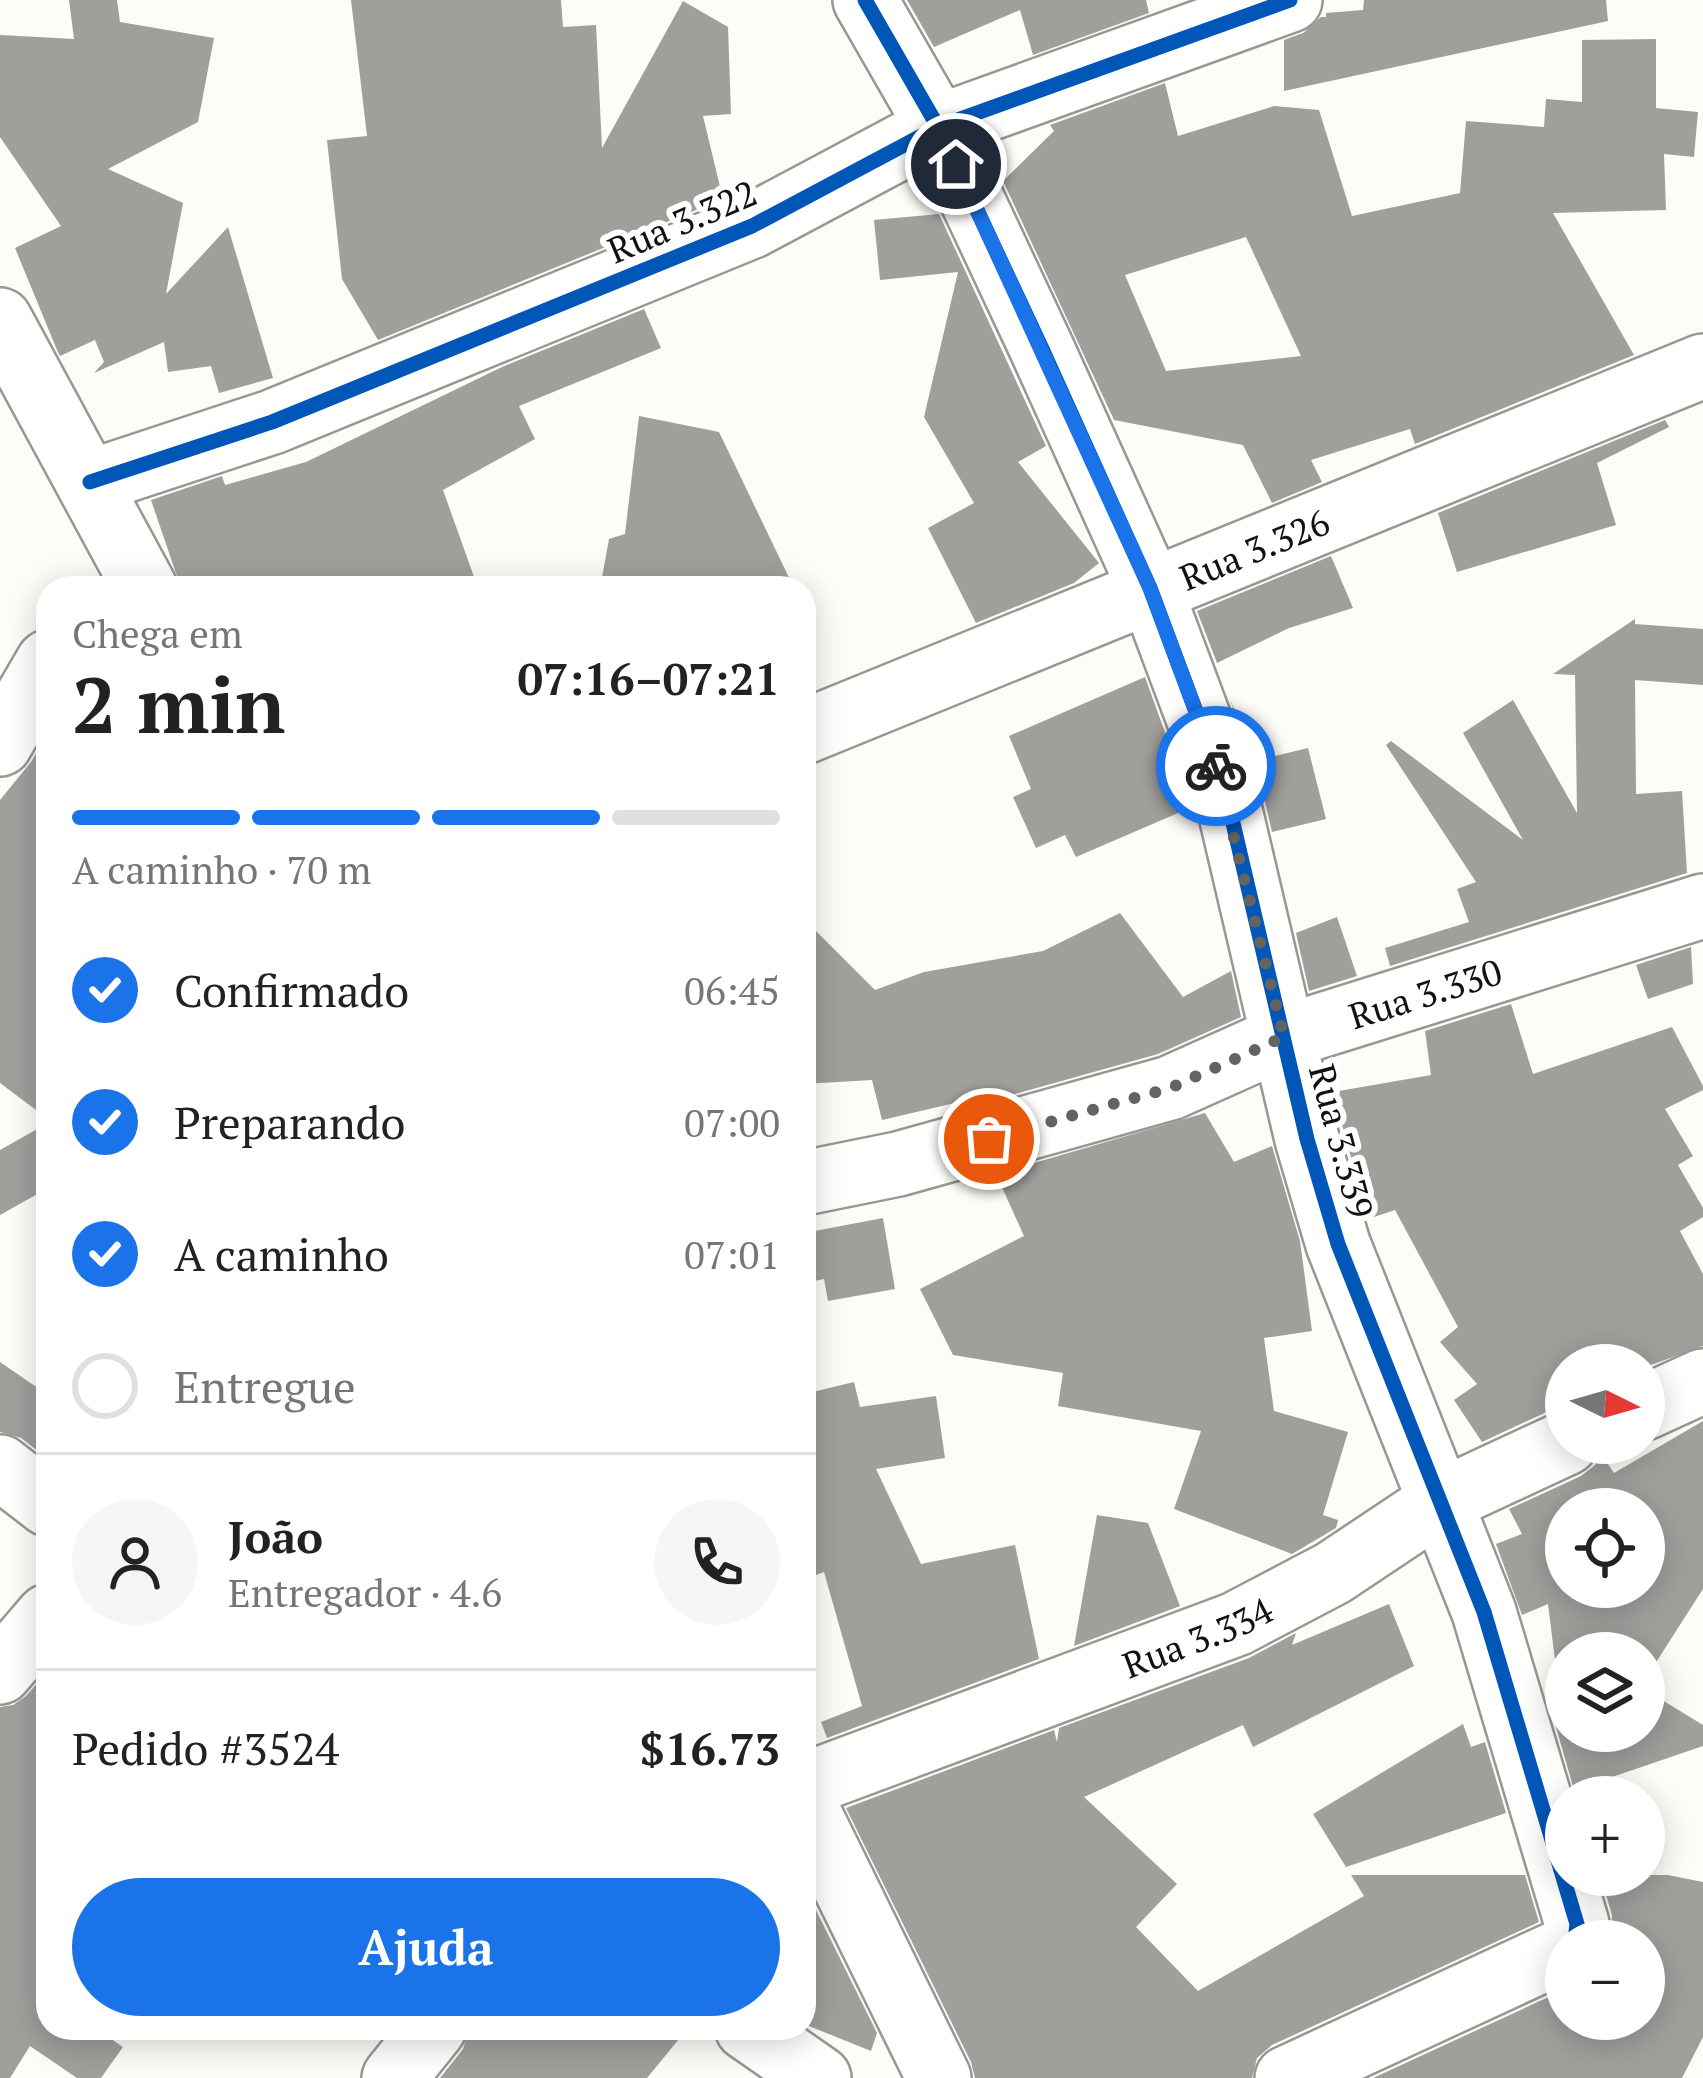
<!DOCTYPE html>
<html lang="pt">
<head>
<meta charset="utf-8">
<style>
	body { margin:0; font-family:"PT Serif",serif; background:#f6f6f6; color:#222; height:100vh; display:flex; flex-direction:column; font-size:45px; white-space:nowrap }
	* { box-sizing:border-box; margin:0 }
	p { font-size:39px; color:#767676 }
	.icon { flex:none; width:66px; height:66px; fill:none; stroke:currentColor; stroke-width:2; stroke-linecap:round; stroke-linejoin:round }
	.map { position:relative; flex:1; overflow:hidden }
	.details { position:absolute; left:36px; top:576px; width:780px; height:1464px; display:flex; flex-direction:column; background:#fff; border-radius:36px; box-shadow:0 6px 30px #0003 }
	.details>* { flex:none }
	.needle { width:78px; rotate:95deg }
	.buttons { position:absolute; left:1545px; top:1344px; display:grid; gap:24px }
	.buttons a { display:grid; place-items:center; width:120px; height:120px; border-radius:50%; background:#fff; box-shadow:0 6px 30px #0003; font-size:60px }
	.pin { position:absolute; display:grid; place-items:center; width:102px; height:102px; color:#fff; margin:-51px; border:6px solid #fff; border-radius:50%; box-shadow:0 3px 12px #0007 }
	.courier { position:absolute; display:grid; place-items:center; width:120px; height:120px; margin:-60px; border:9px solid #1a73e8; border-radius:50%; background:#fff; color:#222; box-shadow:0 3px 15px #0007 }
	.overview em { font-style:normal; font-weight:700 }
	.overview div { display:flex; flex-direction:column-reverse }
	.overview { display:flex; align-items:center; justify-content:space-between; height:204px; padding:0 36px }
	h1 { font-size:78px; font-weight:700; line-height:90px }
	.bar { display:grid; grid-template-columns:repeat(4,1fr); gap:18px 12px; align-content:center; height:144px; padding:0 36px }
	.bar i { height:15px; border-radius:9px; background:#e0e0e0 }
	.bar .active { background:#1a73e8 }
	.bar p { grid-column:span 4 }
	.line { display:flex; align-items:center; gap:30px; padding:0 36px; border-top:3px solid #e0e0e0 }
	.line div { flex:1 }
	.round { display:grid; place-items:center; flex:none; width:126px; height:126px; border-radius:63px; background:#f6f6f6 }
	ol { padding:0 36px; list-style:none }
	li { display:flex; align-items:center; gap:36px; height:132px }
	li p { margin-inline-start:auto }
	li .icon { padding:12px; border-radius:50%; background:#1a73e8; color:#fff; stroke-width:4 }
	li:last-child { color:#767676 }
	li i { width:66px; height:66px; border:6px solid #e0e0e0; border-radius:50% }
	.action { display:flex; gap:24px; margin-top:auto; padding:24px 36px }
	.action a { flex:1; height:138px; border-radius:72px; background:#1a73e8; color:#fff; font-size:48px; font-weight:700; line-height:138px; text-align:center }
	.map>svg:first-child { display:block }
</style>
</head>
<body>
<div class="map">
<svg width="1703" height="2078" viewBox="0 0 1703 2078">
	<rect width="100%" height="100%" fill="#fdfcf7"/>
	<g fill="#a19f9c" fill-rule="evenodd">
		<polygon points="69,0 117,0 120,22 214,38 198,122 108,169 183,203 166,294 228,227 273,378 219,393 211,366 168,372 164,342 94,373 104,362 95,340 60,356 57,350 15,248 61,226 0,137 0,35 74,39"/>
		<polygon points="351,0 561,0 563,27 596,25 602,148 683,1 728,27 731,114 703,116 723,199 378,340 342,279 327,140 367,136"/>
		<polygon points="907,0 1146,0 1149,13 1033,55 1020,10 934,47"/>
		<polygon points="1364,0 1606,0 1608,21 1284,91 1284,40 1303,33 1321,17 1326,17 1326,13 1363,10"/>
		<path d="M1656,39V108L1698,112L1694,157L1664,154L1666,210L1553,213L1634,355L1415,444L1410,429L1311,460L1322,482L1272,503L1243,445L1114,420L1003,181L1054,131L1050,125L1165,83L1178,136L1274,106L1319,110L1352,216L1460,193L1466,121L1544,127L1546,99L1582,102V40ZM1246,237L1301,356L1166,371L1125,275Z"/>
		<polygon points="939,214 1046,446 1018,462 1099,563 1074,583 976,623 928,528 974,503 924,417 958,272 880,280 874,220"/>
		<polygon points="644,309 661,348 519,406 535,439 443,490 478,588 181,588 151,500 222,476 225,485 306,462 502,367"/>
		<polygon points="639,416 719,432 794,588 600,588 609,539 625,534"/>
		<polygon points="1665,420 1669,427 1597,463 1616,525 1457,572 1438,513"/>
		<polygon points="1331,556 1353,608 1289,628 1217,663 1197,611"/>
		<polygon points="1635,619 1635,624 1703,629 1703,685 1635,680 1636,794 1682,791 1687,873 1390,966 1385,948 1469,922 1457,889 1476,882 1386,745 1391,741 1523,840 1463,733 1513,700 1577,813 1575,675 1553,674"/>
		<polygon points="1145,677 1192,807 1076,857 1065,835 1036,848 1013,797 1031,789 1009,736"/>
		<polygon points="1230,700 1259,760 1308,748 1326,819 1272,832 1259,776"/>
		<polygon points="48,733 48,1119 0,1083 0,800 31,762"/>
		<polygon points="1120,913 1183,997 1231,971 1241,1017 1158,1054 962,1109 959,1102 882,1120 872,1080 804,1084 804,919 875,990 924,972 1043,951"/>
		<polygon points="1337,917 1357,976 1309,991 1296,933"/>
		<polygon points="1691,947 1693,984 1648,999 1636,965"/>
		<polygon points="1511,1004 1533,1074 1672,1027 1703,1086 1703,1090 1665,1109 1693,1156 1678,1165 1703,1208 1703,1217 1680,1231 1703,1274 1703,1346 1651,1365 1566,1365 1566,1408 1551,1410 1482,1442 1454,1400 1477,1384 1440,1342 1458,1327 1395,1210 1368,1219 1333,1092 1431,1075 1425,1031"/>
		<polygon points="1205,1113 1234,1162 1272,1146 1300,1241 1312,1331 1264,1338 1274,1411 1348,1432 1323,1515 1338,1520 1336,1528 1292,1554 1174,1509 1201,1431 1058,1406 1063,1373 953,1355 920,1289 1024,1236 996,1174"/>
		<polygon points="48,1123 48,1188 0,1215 0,1150"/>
		<polygon points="883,1218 895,1289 828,1301 824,1279 804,1283 804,1233"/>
		<polygon points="0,1362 48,1395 48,1459 21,1438 0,1432"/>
		<polygon points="854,1382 860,1407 936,1396 945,1458 876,1469 921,1564 1015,1545 1039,1659 827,1738 821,1722 862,1706 824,1572 804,1580 804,1394"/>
		<path d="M1703,1421V1589L1644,1681V1653H1566V1731H1644V1689L1703,1725V1746L1574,1790L1554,1720L1562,1717L1548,1604L1522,1615L1496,1544L1522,1534L1509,1509L1581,1476L1595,1465L1600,1452L1614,1473ZM1566,1509H1644V1587H1566Z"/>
		<polygon points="1097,1515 1148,1523 1180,1606 1074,1646"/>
		<polygon points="1389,1604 1414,1666 1253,1747 1243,1725 1084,1797 1177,1884 1136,1927 1198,1991 1364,1896 1351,1875 1525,1875 1539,1922 1272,2045 1257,2058 1252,2078 975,2078 971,2062 846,1808 1054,1730 1057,1742 1059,1728 1249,1658 1296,1633 1292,1645"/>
		<polygon points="48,1671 48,2028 95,2028 123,2047 101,2078 77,2078 30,2046 10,2078 0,2078 0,1707 13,1705 26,1696"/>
		<polygon points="1463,1724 1471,1747 1485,1742 1506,1813 1346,1867 1313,1814"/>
		<polygon points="1600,1875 1668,1875 1703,1882 1703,2037 1682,2078 1373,2078 1566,1989 1566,2019 1644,2019 1644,1941 1611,1941 1612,1915"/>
		<polygon points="811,1900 877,2033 871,2051 804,2024 804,1908"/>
		<polygon points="469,2028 688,2028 647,2078 440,2078 463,2049"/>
	</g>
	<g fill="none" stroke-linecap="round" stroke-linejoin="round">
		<g stroke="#979795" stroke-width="68">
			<g id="street">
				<polyline points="865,0 938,127 1042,349 1150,588 1225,789 1307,1139 1338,1244 1484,1612 1577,1924 1575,1941"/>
				<polyline points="0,320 145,588"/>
				<polyline points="90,482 272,422 752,226 938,127 1290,0"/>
				<path id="s1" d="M804,732L1703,366"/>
				<polyline points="0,744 48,662"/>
				<path id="s2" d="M804,1183L898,1164L1170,1088L1284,1037L1703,906"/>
				<polyline points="1644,1408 1703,1381"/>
				<polyline points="0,1467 48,1504"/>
				<polyline points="0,1672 48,1616"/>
				<path id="s3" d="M804,1785L1236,1624L1333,1573L1441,1501L1566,1443"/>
				<polyline points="804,1803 939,2078"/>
				<polyline points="747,2028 819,2078"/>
				<polyline points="394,2078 434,2028"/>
				<polyline points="1287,2078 1566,1949"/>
			</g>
		</g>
		<use href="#street" stroke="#fffffe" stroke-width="63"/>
		<g stroke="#fff" stroke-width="22">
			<g id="cycleway">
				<polyline points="865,0 938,127 1042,349 1150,588 1225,789 1307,1139 1338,1244 1484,1612 1577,1924 1575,1941"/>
				<polyline points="90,482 272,422 752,226 938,127 1290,0"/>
			</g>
		</g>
		<use href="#cycleway" stroke="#0057b8" stroke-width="15"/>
	</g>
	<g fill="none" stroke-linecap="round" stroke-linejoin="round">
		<polyline stroke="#646362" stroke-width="12" stroke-dasharray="0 21.6" points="989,1139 1170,1088 1284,1037 1216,766"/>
		<polyline stroke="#1a73e8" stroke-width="15" points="956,164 1150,588 1216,766"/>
	</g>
	<g text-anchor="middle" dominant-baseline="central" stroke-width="12" stroke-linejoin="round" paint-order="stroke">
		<g font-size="36" fill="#111" stroke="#fff">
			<text transform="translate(682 221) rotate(-23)">Rua 3.322</text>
			<text stroke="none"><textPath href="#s1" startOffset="486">Rua 3.326</textPath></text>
			<text stroke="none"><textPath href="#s2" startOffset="651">Rua 3.330</textPath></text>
			<text transform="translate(1342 1141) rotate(75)">Rua 3.339</text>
			<text stroke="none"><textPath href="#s3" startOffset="420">Rua 3.334</textPath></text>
		</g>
	</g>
</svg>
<div class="buttons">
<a><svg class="needle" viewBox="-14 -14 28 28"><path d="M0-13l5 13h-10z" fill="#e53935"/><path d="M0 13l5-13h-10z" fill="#767676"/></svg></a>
<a><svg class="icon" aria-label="locate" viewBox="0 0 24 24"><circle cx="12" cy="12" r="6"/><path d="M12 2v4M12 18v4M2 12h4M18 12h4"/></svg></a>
<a><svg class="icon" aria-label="layers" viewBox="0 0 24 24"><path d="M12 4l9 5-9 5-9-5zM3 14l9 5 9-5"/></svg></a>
<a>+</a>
<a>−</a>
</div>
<div class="pin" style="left:989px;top:1139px;background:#ea580c"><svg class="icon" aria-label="bag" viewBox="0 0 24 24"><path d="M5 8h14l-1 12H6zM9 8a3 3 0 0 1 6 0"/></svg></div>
<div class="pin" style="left:956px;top:164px;background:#1f2937"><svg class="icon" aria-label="home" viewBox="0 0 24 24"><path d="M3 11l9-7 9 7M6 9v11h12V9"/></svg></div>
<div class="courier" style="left:1216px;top:766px"><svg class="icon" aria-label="bike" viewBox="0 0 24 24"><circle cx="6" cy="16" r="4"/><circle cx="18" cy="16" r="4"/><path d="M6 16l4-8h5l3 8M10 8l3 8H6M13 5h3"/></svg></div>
<section class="details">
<div class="overview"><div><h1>2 min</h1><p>Chega em</p></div><em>07:16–07:21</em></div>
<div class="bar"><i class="active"></i><i class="active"></i><i class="active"></i><i></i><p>A caminho · 70 m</p></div>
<ol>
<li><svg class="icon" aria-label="check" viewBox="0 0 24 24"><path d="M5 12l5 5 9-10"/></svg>Confirmado<p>06:45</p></li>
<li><svg class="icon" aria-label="check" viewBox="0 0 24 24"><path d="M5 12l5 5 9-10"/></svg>Preparando<p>07:00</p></li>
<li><svg class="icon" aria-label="check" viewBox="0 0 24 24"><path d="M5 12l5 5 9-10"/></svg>A caminho<p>07:01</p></li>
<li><i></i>Entregue</li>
</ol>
<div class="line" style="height:216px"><a class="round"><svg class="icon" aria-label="person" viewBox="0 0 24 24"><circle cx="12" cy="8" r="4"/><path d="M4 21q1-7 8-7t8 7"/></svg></a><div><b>João</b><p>Entregador · 4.6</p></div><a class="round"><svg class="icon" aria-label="phone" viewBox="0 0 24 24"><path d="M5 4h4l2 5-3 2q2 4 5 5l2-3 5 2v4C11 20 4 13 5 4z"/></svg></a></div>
<div class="line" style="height:156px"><div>Pedido #3524</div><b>$16.73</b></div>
<div class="action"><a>Ajuda</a></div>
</section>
</div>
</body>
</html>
